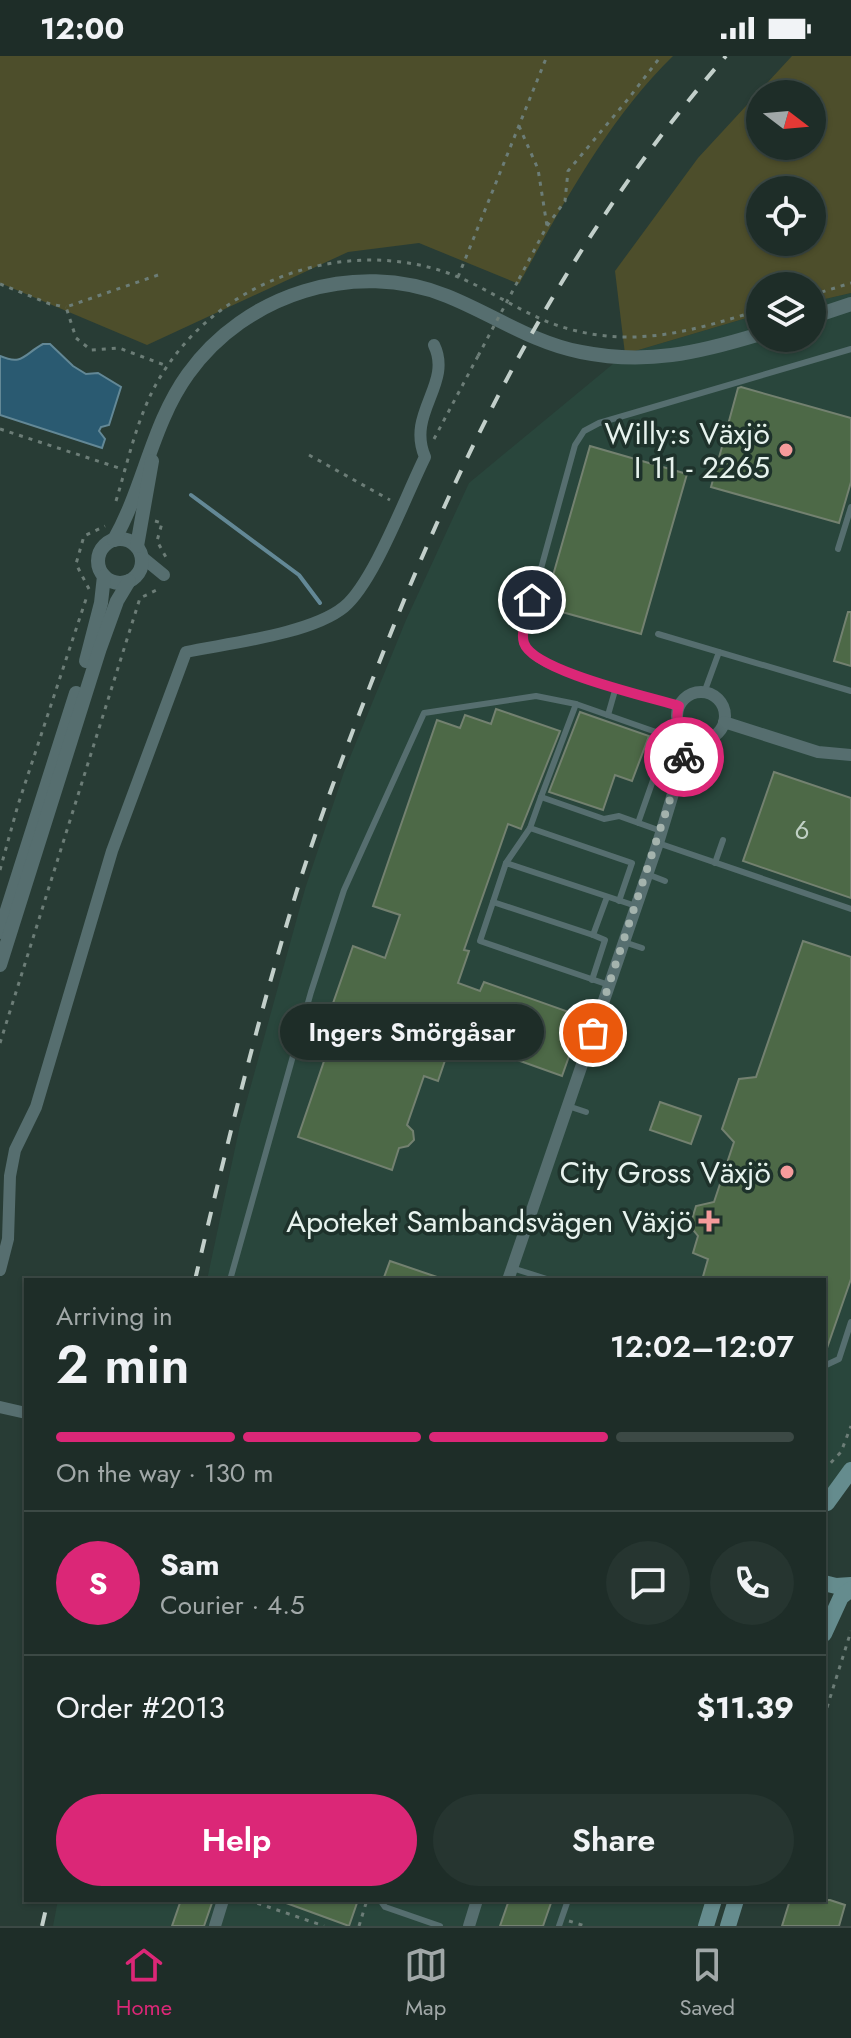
<!DOCTYPE html>
<html lang="en">
<head>
<meta charset="utf-8">
<style>
	body { margin:0; font-family:Jost,sans-serif; background:#263530; color:#f1f3f6; height:100vh; display:flex; flex-direction:column; font-size:30px; white-space:nowrap }
	* { box-sizing:border-box; margin:0 }
	p { font-size:26px; color:#a1a8a8 }
	.icon { flex:none; width:44px; height:44px; fill:none; stroke:currentColor; stroke-width:2; stroke-linecap:round; stroke-linejoin:round }
	.map { position:relative; flex:1; overflow:hidden }
	.drawer { position:absolute; left:24px; top:1222px; width:802px; height:624px; display:flex; flex-direction:column; background:#1e2d28; border-radius:0px; box-shadow:0 2px 6px #0004,0 0 0 2px #3c4945 }
	.drawer>* { flex:none }
	.needle { width:52px; rotate:106deg }
	.buttons { position:absolute; left:746px; top:24px; display:grid; gap:16px }
	.buttons a { display:grid; place-items:center; width:80px; height:80px; border-radius:50%; background:#1e2d28; box-shadow:0 2px 6px #0004,0 0 0 2px #3c4945; font-size:40px }
	.pin { position:absolute; display:grid; place-items:center; width:68px; height:68px; color:#fff; margin:-34px; border:4px solid #fff; border-radius:50%; box-shadow:0 2px 8px #0007 }
	.courier { position:absolute; display:grid; place-items:center; width:80px; height:80px; margin:-40px; border:6px solid #db2777; border-radius:50%; background:#fff; color:#222; box-shadow:0 2px 10px #0007 }
	.bubble { position:absolute; height:56px; border-radius:28px; background:#1e2d28; box-shadow:0 2px 6px #0004,0 0 0 2px #3c4945; font-size:26px; font-weight:600; line-height:56px; text-align:center }
	.headline em { font-style:normal; font-weight:600 }
	.headline div { display:flex; flex-direction:column-reverse }
	.headline { display:flex; align-items:center; justify-content:space-between; height:136px; padding:0 32px }
	h1 { font-size:52px; font-weight:600; line-height:60px }
	.bar { display:grid; grid-template-columns:repeat(4,1fr); gap:12px 8px; align-content:center; height:96px; padding:0 32px }
	.bar i { height:10px; border-radius:6px; background:#3c4945 }
	.bar .on { background:#db2777 }
	.bar p { grid-column:span 4 }
	.line { display:flex; align-items:center; gap:20px; padding:0 32px; border-top:2px solid #3c4945 }
	.line div { flex:1 }
	.round { display:grid; place-items:center; flex:none; width:84px; height:84px; border-radius:42px; background:#263530 }
	.button { display:flex; gap:16px; margin-top:auto; padding:16px 32px }
	.button a { flex:1; height:92px; border-radius:48px; background:#db2777; color:#fff; font-size:32px; font-weight:600; line-height:92px; text-align:center }
	.button a+a { background:#263530; color:#f1f3f6 }
	.status { display:flex; justify-content:space-between; align-items:center; height:56px; padding:0 40px; background:#1e2d28; direction:ltr }
	.status svg { height:22px; fill:currentColor }
	.dock { display:flex; justify-content:space-around; align-items:center; height:112px; border-top:2px solid #3c4945; background:#1e2d28; font-size:22px; color:#a1a8a8 }
	.dock a { display:grid; justify-items:center; gap:4px }
	.dock .on { color:#db2777 }
	.map>svg:first-child { display:block }
</style>
</head>
<body>
<div class="status"><b>12:00</b><svg viewBox="0 0 49 12"><path d="M0 12V9h3v3zM5 12V6h3v6zM10 12V3h3v9zM15 12V0h3v12zM26 1h20v11H26zM47 4h2v5h-2z"/></svg></div>
<div class="map">
<svg width="851" height="1870" viewBox="0 0 851 1870">
	<rect width="100%" height="100%" fill="#283c35"/>
	<g fill="#29463c">
		<polygon points="851,237 851,1414 824,1448 824,1224 207,1224 240,1069 305,833 344,716 406,564 469,427 625,298 760,258 760,282 812,282 812,246"/>
		<polygon points="58,1844 714,1844 705,1870 53,1870"/>
	</g>
	<g fill="#4d4e2b" fill-rule="evenodd">
		<path d="M0,0H673C609,62 561,151 519,228L419,187L348,196L147,289L0,227Z"/>
		<path d="M792,0H851V237L812,246V230H760V258L625,298L615,215L698,102ZM760,38H812V90H760ZM760,134H812V186H760Z"/>
	</g>
	<path fill="#2a5a71" stroke="#638896" stroke-width="2" d="M43,288H50L73,310L86,318L98,317L121,331L109,369L101,371L99,375L105,383L102,392L0,359V300C23,310 24,298 43,288Z"/>
	<g fill="none" stroke-linecap="round" stroke-linejoin="round">
		<polyline stroke="#638896" stroke-width="4" points="191,439 299,519 320,547"/>
	</g>
	<g fill="#4d6947" stroke="#738170" stroke-width="2">
		<polygon points="741,331 851,362 851,426 839,467 711,431 738,332"/>
		<polygon points="590,390 687,418 641,578 544,551"/>
		<polygon points="848,556 851,556 851,610 834,605"/>
		<polygon points="496,653 560,675 521,773 508,768 464,894 469,895 458,927 480,935 484,926 583,961 562,1020 453,981 438,1025 424,1020 407,1069 413,1075 414,1084 408,1090 399,1092 392,1114 298,1081 334,976 324,973 353,890 385,902 400,859 373,850 437,664 460,672 465,659 491,668"/>
		<polygon points="580,656 649,680 632,725 615,719 603,754 549,736"/>
		<polygon points="774,716 851,742 851,842 743,805"/>
		<polygon points="803,885 851,901 851,1223 826,1295 824,1224 702,1224 708,1203 693,1197 698,1180 690,1170 696,1150 714,1146 734,1086 722,1073 739,1023 756,1021"/>
		<polygon points="660,1046 701,1060 691,1088 650,1074"/>
		<polygon points="390,1205 440,1222 440,1224 383,1224"/>
		<polygon points="181,1844 213,1844 204,1870 172,1870"/>
		<polygon points="278,1844 358,1844 349,1870"/>
		<polygon points="509,1844 552,1844 543,1870 500,1870"/>
		<polygon points="790,1844 830,1844 845,1849 839,1870 782,1870"/>
	</g>
	<g fill="none" stroke-linecap="round" stroke-linejoin="round">
		<g stroke="#6c7d77" stroke-width="3" stroke-dasharray="4 6" stroke-linecap="butt">
			<polyline points="519,70 538,113 547,170"/>
			<polyline points="158,219 66,251 76,282 91,294 119,292 167,310"/>
			<polyline points="458,221 547,0"/>
			<polyline points="519,223 547,170 565,145 568,115 629,42 661,0"/>
			<polyline points="0,228 50,248 66,251"/>
			<polyline points="812,239 851,227"/>
			<polyline points="0,373 125,414"/>
			<polyline points="434,383 478,300"/>
			<polyline points="309,399 390,444"/>
			<path d="M116,445C130,399 139,350 168,309C227,223 342,183 442,215C486,229 524,261 569,273C638,292 695,274 760,254"/>
			<polyline points="155,465 162,467 157,485 168,505"/>
			<polyline points="89,533 76,508 84,480 105,470"/>
			<polyline points="0,814 18,749 87,540"/>
			<polyline points="0,987 140,542 161,532"/>
			<polyline points="824,1414 841,1396 851,1370"/>
			<polyline points="824,1661 851,1575"/>
			<polyline points="248,1844 324,1870"/>
			<polyline points="569,1865 585,1870"/>
			<polyline points="359,1870 367,1844"/>
		</g>
		<g stroke="#566e6f" stroke-width="6">
			<polyline points="838,493 851,451"/>
			<polyline points="658,578 851,635"/>
			<polyline points="704,637 719,596"/>
			<path d="M679,650C647,640 549,619 530,597C522,588 523,577 526,567L575,389L584,375L599,367L851,293"/>
			<polyline points="608,659 616,631"/>
			<polyline points="638,767 664,693 656,676 576,648 541,741 604,763 619,760 661,775"/>
			<polyline points="530,772 541,741"/>
			<polyline points="658,787 851,853"/>
			<polyline points="506,807 530,772 632,807 619,845"/>
			<polyline points="715,807 723,784"/>
			<polyline points="647,818 665,825"/>
			<polyline points="493,846 593,879"/>
			<polyline points="624,886 642,892"/>
			<polyline points="592,924 605,884 593,879 607,841"/>
			<polyline points="609,929 480,885 506,807 636,850"/>
			<polyline points="568,1050 586,1056"/>
			<polyline points="512,1212 550,1224"/>
			<polyline points="230,1224 311,936 344,834 424,657 536,640 576,648"/>
			<polyline points="824,1310 839,1303 851,1266"/>
			<polyline points="380,1844 385,1851 440,1870"/>
			<polyline points="559,1870 568,1844"/>
		</g>
		<g stroke="#566e6f" stroke-width="12">
			<polyline points="142,501 164,519"/>
			<circle cx="701" cy="660" r="24"/>
			<polyline points="724,666 818,696 851,699"/>
			<path d="M0,1214L8,1183L10,1120L15,1094L36,1051L112,795L186,596C229,587 311,578 344,551C374,526 406,439 425,401C406,357 453,328 434,289"/>
			<polyline points="508,1224 658,787 690,682"/>
			<polyline points="0,1351 26,1357"/>
			<polyline points="215,1870 223,1844"/>
			<polyline points="469,1870 477,1844"/>
		</g>
		<g stroke="#566e6f" stroke-width="14">
			<polyline points="812,261 851,248"/>
			<circle cx="120" cy="505" r="22"/>
			<path d="M114,484C144,431 152,368 188,318C245,238 355,203 447,240C492,258 533,287 581,296C646,309 698,297 760,278"/>
			<polyline points="137,490 152,405"/>
			<polyline points="86,605 101,547 104,520"/>
			<polyline points="0,876 76,637"/>
			<polyline points="0,909 100,592 117,545 129,525"/>
		</g>
		<g stroke="#658c8e" stroke-width="16">
			<polyline points="827,1447 851,1414"/>
			<polyline points="824,1527 836,1530 851,1529"/>
			<polyline points="824,1578 841,1541 851,1533"/>
			<polyline points="706,1870 714,1844"/>
			<polyline points="728,1870 736,1844"/>
		</g>
		<g stroke="#c2cfca" stroke-width="4" stroke-dasharray="14 14" stroke-linecap="butt">
			<path d="M195,1224C226,1092 258,961 298,831C327,740 361,652 396,564C478,360 581,166 726,0"/>
			<polyline points="42,1870 48,1844"/>
		</g>
		<polyline stroke="#6c7d77" stroke-width="3" stroke-dasharray="4 6" stroke-linecap="butt" points="478,300 519,223"/>
	</g>
	<g fill="none" stroke-linecap="round" stroke-linejoin="round">
		<polyline stroke="#a4b3ad" stroke-width="8" stroke-dasharray="0 14.4" points="593,977 684,701"/>
		<path stroke="#db2777" stroke-width="10" d="M532,544C528,557 520,574 524,587C533,615 650,641 679,650C675,664 678,674 690,682L684,701"/>
	</g>
	<g fill="#f59b9b" stroke="#1e322b" stroke-width="3">
		<circle cx="786" cy="394" r="8"/>
		<circle cx="787" cy="1116" r="8"/>
		<path d="M705 1153h8v8h8v8h-8v8h-8v-8h-8v-8h8z"/>
	</g>
	<g text-anchor="middle" dominant-baseline="central" stroke-width="7" stroke-linejoin="round" paint-order="stroke">
		<g font-size="26" fill="#c0d0c4">
			<text x="802" y="774">6</text>
		</g>
		<g font-size="30" fill="#e7f3ee" stroke="#1e322b" text-anchor="end">
			<text x="770" y="377">Willy:s Växjö<tspan x="770" dy="34">I 11 - 2265</tspan></text>
			<text x="771" y="1116">City Gross Växjö</text>
			<text x="693" y="1165">Apoteket Sambandsvägen Växjö</text>
		</g>
	</g>
</svg>
<div class="buttons">
<a><svg class="needle" viewBox="-14 -14 28 28"><path d="M0-13l5 13h-10z" fill="#e53935"/><path d="M0 13l5-13h-10z" fill="#a1a8a8"/></svg></a>
<a><svg class="icon" aria-label="locate" viewBox="0 0 24 24"><circle cx="12" cy="12" r="6"/><path d="M12 2v4M12 18v4M2 12h4M18 12h4"/></svg></a>
<a><svg class="icon" aria-label="layers" viewBox="0 0 24 24"><path d="M12 4l9 5-9 5-9-5zM3 14l9 5 9-5"/></svg></a>
</div>
<div class="pin" style="left:593px;top:977px;background:#ea580c"><svg class="icon" aria-label="bag" viewBox="0 0 24 24"><path d="M5 8h14l-1 12H6zM9 8a3 3 0 0 1 6 0"/></svg></div>
<div class="pin" style="left:532px;top:544px;background:#1f2937"><svg class="icon" aria-label="home" viewBox="0 0 24 24"><path d="M3 11l9-7 9 7M6 9v11h12V9"/></svg></div>
<div class="courier" style="left:684px;top:701px"><svg class="icon" aria-label="bike" viewBox="0 0 24 24"><circle cx="6" cy="16" r="4"/><circle cx="18" cy="16" r="4"/><path d="M6 16l4-8h5l3 8M10 8l3 8H6M13 5h3"/></svg></div>
<div class="bubble" style="left:280px;top:948px;width:264px">Ingers Smörgåsar</div>
<section class="drawer">
<div class="headline"><div><h1>2 min</h1><p>Arriving in</p></div><em>12:02–12:07</em></div>
<div class="bar"><i class="on"></i><i class="on"></i><i class="on"></i><i></i><p>On the way · 130 m</p></div>
<div class="line" style="height:144px"><b class="round" style="background:#db2777;color:#fff">S</b><div><b>Sam</b><p>Courier · 4.5</p></div><a class="round"><svg class="icon" aria-label="chat" viewBox="0 0 24 24"><path d="M4 5h16v11H9l-5 4z"/></svg></a><a class="round"><svg class="icon" aria-label="phone" viewBox="0 0 24 24"><path d="M5 4h4l2 5-3 2q2 4 5 5l2-3 5 2v4C11 20 4 13 5 4z"/></svg></a></div>
<div class="line" style="height:104px"><div>Order #2013</div><b>$11.39</b></div>
<div class="button"><a>Help</a><a>Share</a></div>
</section>
</div>
<nav class="dock">
<a class="on"><svg class="icon" aria-label="home" viewBox="0 0 24 24"><path d="M3 11l9-7 9 7M6 9v11h12V9"/></svg>Home</a>
<a><svg class="icon" aria-label="map" viewBox="0 0 24 24"><path d="M3 6l6-2 6 2 6-2v14l-6 2-6-2-6 2zM9 4v14M15 6v14"/></svg>Map</a>
<a><svg class="icon" aria-label="saved" viewBox="0 0 24 24"><path d="M7 4h10v16l-5-4-5 4z"/></svg>Saved</a>
</nav>
</body>
</html>
